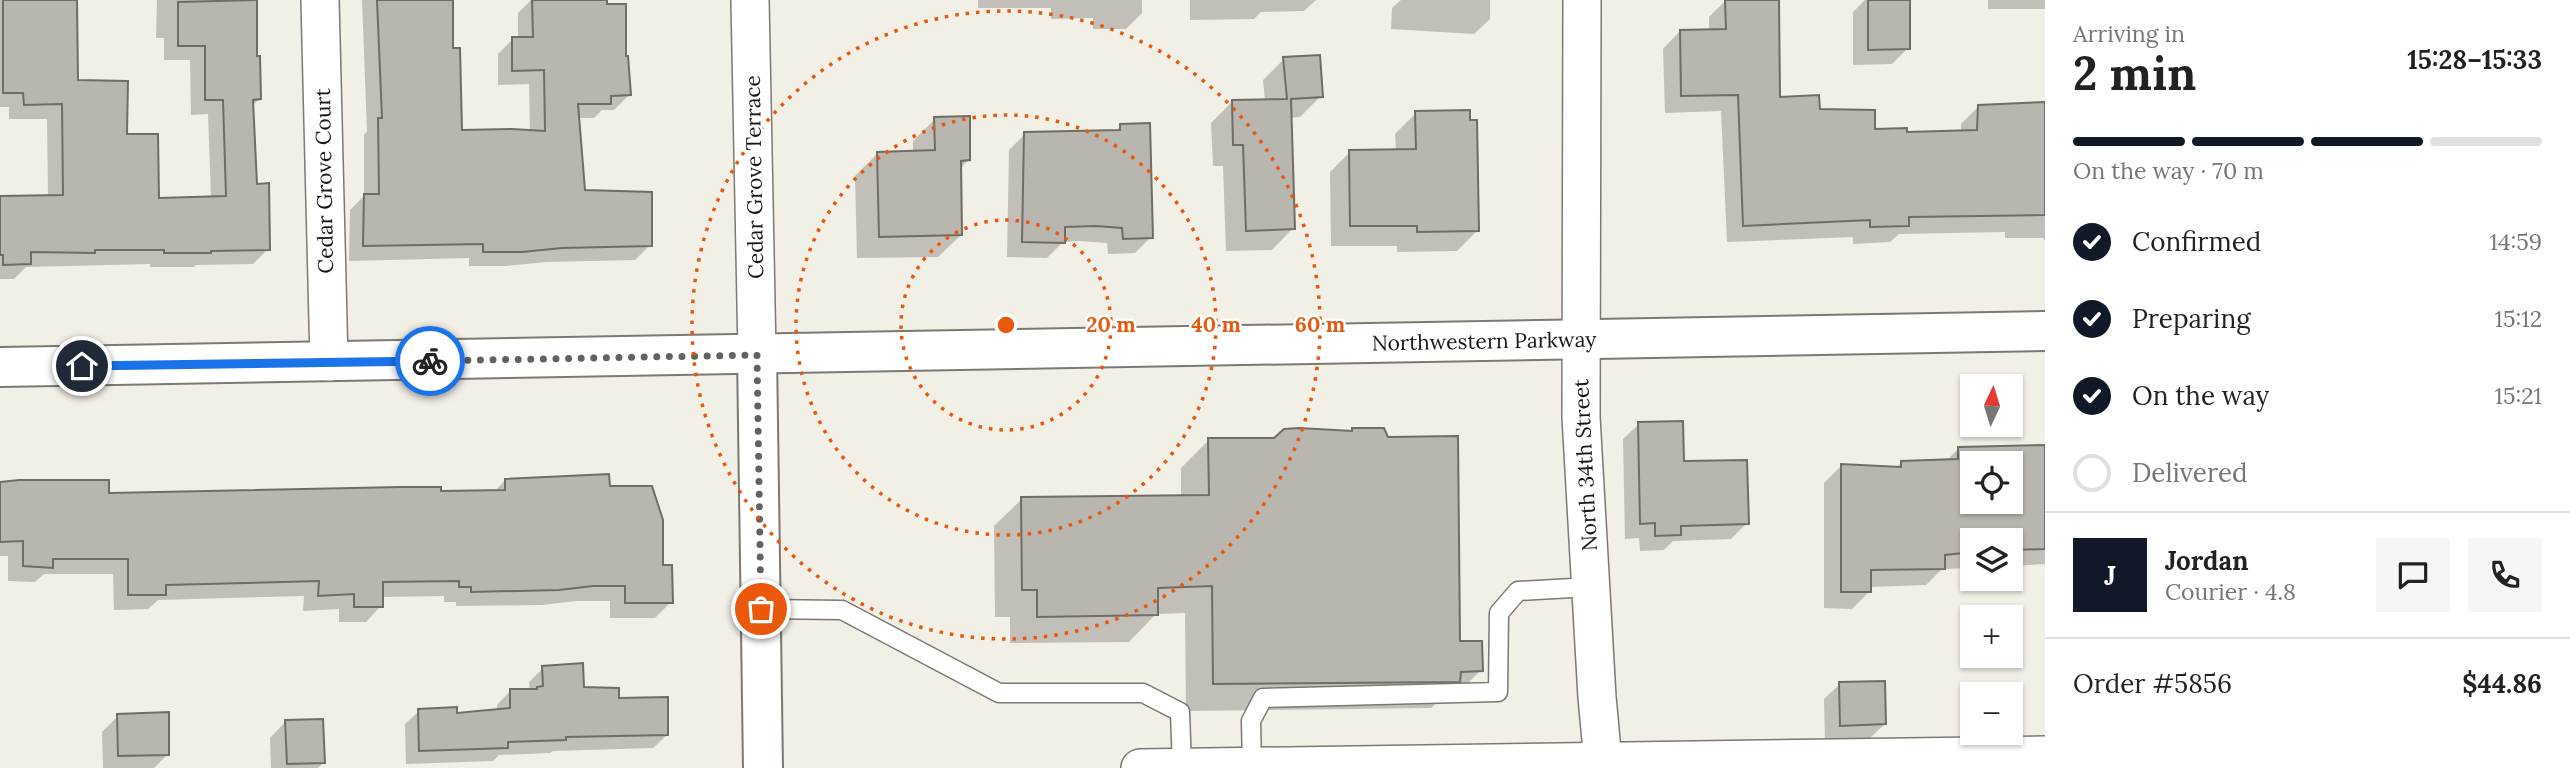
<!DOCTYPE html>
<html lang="en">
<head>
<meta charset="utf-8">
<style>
	body { margin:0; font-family:Lora,serif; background:#f6f6f6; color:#222; height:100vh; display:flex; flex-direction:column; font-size:26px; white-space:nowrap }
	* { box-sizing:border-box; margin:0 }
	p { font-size:23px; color:#767676 }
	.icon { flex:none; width:38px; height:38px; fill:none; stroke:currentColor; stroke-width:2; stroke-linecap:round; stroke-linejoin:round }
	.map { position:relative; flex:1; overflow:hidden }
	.details { display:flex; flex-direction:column; background:#fff; width:525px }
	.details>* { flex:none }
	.needle { width:46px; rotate:4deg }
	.fabs { position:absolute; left:1960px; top:374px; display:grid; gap:14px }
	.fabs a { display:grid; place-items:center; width:63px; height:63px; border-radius:0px; background:#fff; box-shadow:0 2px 5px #0004; font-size:35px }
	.pin { position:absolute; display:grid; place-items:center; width:60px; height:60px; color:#fff; margin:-30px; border:4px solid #fff; border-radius:50%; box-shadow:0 2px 7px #0007 }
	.courier { position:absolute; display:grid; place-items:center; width:70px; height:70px; margin:-35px; border:5px solid #1a73e8; border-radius:50%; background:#fff; color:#222; box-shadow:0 2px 9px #0007 }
	.headline em { font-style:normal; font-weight:800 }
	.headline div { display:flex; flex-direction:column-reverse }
	.headline { display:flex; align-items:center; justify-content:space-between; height:119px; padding:0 28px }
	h1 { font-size:46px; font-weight:800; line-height:52px }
	.bar { display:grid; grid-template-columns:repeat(4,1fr); gap:10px 7px; align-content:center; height:84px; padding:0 28px }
	.bar i { height:9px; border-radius:5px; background:#e0e0e0 }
	.bar .selected { background:#111827 }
	.bar p { grid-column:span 4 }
	.line { display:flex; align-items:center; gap:18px; padding:0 28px; border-top:2px solid #e0e0e0 }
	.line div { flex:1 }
	.round { display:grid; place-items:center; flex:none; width:74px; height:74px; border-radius:0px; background:#f6f6f6 }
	ol { padding:0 28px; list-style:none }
	li { display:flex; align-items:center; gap:21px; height:77px }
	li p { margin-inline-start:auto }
	li .icon { padding:7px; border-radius:50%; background:#111827; color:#fff; stroke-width:4 }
	li:last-child { color:#767676 }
	li i { width:38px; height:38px; border:4px solid #e0e0e0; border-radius:50% }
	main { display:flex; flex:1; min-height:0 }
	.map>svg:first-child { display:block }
</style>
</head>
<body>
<main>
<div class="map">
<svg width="2045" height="768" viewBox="0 0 2045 768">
	<rect width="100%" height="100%" fill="#f2efe7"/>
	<g fill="#0003" fill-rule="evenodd">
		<polygon points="0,0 76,0 76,82 125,135 157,199 211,198 208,114 191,115 190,60 164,60 164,38 156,38 157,0 255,0 255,57 259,99 252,106 255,185 268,249 253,264 196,265 194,267 150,267 150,264 26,267 14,279 0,279 0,197 48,197 47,119 9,119 9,107 0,107"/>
		<polygon points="362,0 450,0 451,50 460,132 530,132 529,84 498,85 498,54 513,39 518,39 518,13 531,0 605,0 625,57 629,95 614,110 602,110 594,118 578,118 583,192 650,245 635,260 546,262 506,266 469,266 469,258 349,261 350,210 364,196 364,135 367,131"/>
		<polygon points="978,0 1142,0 1142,13 1126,29 1093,29 1093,18 1051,19 1051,8 978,8"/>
		<polygon points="1190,0 1316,0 1304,11 1261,12 1254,19 1190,20"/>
		<polygon points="1401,0 1490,0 1490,19 1474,34 1391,29 1392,8"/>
		<polygon points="1726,0 1777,0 1778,99 1818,110 1873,131 1905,134 1961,132 1961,124 1978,107 2045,104 2045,241 2043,238 2005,238 2005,232 1899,234 1890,242 1853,244 1853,237 1727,242 1721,111 1665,113 1663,49 1680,31 1709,31 1709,17"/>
		<polygon points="1865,0 1908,0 1908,48 1892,64 1853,65 1853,12"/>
		<rect x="1988" y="0" width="57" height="9"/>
		<polygon points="1284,59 1321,96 1300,117 1290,118 1293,228 1272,250 1226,251 1223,166 1213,166 1211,123 1232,102 1265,101 1263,80"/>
		<polygon points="1416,113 1477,231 1457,251 1397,252 1397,246 1331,246 1330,172 1350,152 1396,151 1395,134"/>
		<polygon points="935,119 969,159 960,169 961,235 938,257 857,258 855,176 878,153 913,152 913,141"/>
		<polygon points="1121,126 1151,237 1135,253 1108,254 1107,243 1079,241 1063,242 1047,258 1007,257 1009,150 1025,134 1114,132"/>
		<polygon points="1639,424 1747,523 1731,539 1673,541 1664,550 1640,551 1639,538 1625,539 1623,439"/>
		<polygon points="1353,430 1458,642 1481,670 1453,698 1441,699 1431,708 1186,711 1185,613 1156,614 1129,642 1010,643 1010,617 995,617 994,526 1022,499 1181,497 1181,468 1209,440 1275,440 1350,433"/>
		<path d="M2045,446V564L2011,566V541H1972V568L1942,569L1926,585L1870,587V591L1852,609L1824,608V483L1841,466L1896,468L1902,462L1946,461L1958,449ZM1972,464H2011V502H1972Z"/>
		<polygon points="505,480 608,487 661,567 671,602 655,618 610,618 610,601 576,601 542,605 456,606 456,602 444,602 444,596 381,597 381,606 366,622 339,622 339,609 303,611 304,596 158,600 148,609 114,610 113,574 44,574 35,582 8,581 8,556 0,556 0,482 107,495 494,492"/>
		<polygon points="543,668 582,689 617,699 667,735 653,748 553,751 550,753 499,755 493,761 406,764 405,724 419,711 456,715 497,711 497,705 510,691 530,691 529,682"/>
		<polygon points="1840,684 1885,724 1869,739 1825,741 1824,699"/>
		<polygon points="118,716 167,755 154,768 103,768 102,732"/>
		<polygon points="285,722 324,762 318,768 271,768 270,738"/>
	</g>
	<g fill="#b9b6af" stroke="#6f6d66" stroke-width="2" fill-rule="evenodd">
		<polygon points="3,0 77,0 78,80 128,81 127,134 158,134 159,198 226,196 223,100 205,100 205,46 178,46 178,2 257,0 257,56 260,56 261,99 253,100 257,184 269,183 270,250 211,251 211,253 164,253 164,250 95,250 95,253 31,252 31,264 3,265 3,255 0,255 0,196 63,195 62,104 24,105 23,93 3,93"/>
		<polygon points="377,0 453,0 453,48 460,48 462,130 512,129 545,131 544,70 512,71 512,37 533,37 532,0 607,0 607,4 626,4 626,56 628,56 631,95 611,96 611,104 578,104 585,190 652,192 652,246 562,248 522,252 483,252 483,244 363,246 364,194 379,194 378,118 382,118"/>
		<polygon points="1725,0 1779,0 1780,97 1819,95 1820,109 1875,110 1875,129 1907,128 1907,132 1977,130 1978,105 2045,102 2045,215 1909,217 1909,226 1870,227 1870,220 1743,226 1738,95 1681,96 1680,30 1726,29"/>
		<polygon points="1868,0 1910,0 1910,49 1868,50"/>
		<polygon points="1320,55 1323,97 1291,99 1295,229 1246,231 1243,145 1233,145 1232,100 1287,99 1283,57"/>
		<polygon points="1470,110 1470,120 1477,120 1479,231 1417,232 1417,226 1350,226 1349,150 1416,149 1415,111"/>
		<polygon points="970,116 970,160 961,161 962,235 879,237 877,152 935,150 934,117"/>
		<polygon points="1150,123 1153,238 1123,239 1122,228 1096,226 1065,227 1065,243 1022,242 1024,132 1120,130 1120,124"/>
		<polygon points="1683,421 1684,461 1747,460 1749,524 1681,526 1681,535 1655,536 1655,523 1640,524 1638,422"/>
		<polygon points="1299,428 1352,431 1352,428 1384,428 1388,437 1458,436 1460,641 1482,641 1483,671 1461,672 1460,682 1213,684 1212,586 1158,588 1158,615 1037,617 1037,590 1022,590 1021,497 1209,495 1208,438 1274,438 1284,429"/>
		<path d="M2045,445V549L2011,550V541H1972V552L1945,555V569L1871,570V592H1841V464L1901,467V461L1958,459V447ZM1972,464H2011V502H1972Z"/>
		<polygon points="609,474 610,486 652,486 663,520 663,565 672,565 673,603 625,603 625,586 593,586 559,590 471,592 471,587 459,587 459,581 383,582 383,607 354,607 354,594 318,596 319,581 166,585 166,595 128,595 128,559 53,559 53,568 23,566 23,541 0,542 0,482 19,480 109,480 109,493 401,487 441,487 441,491 505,490 505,479"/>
		<polygon points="583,663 584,687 619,688 619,698 668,697 668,735 566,737 566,740 508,742 508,748 419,751 418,709 457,707 457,713 510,708 510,689 537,689 537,687 543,686 542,666"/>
		<polygon points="1885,681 1886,724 1840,726 1839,682"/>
		<polygon points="169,712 169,755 118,756 117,714"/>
		<polygon points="323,719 325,763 287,764 285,720"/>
	</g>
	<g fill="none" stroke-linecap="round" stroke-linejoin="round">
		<g stroke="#7c7972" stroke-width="21">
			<g id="service">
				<polyline points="761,609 842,610 999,693 1143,693 1180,712 1182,767"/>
				<polyline points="1252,766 1251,721 1263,698 1498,692 1499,613 1518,591 1590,587"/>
			</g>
		</g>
		<g stroke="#7c7972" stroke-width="40">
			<g id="minor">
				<polyline points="320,0 329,362"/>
				<polyline points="750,0 757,354"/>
				<polyline points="1582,0 1581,417 1597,697 1603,762"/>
				<polyline points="1140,768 2045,755"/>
			</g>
		</g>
		<g stroke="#7c7972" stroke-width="42">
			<g id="tertiary">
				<polyline points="757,354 763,768"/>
				<polyline points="0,367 2045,331"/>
			</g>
		</g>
		<use href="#service" stroke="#fff" stroke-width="18"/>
		<use href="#minor" stroke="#fff" stroke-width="37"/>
		<use href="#tertiary" stroke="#fff" stroke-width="38"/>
	</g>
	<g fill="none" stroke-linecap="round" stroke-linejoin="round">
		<polyline stroke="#64625d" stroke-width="7" stroke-dasharray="0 12.6" points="430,361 757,355 761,609"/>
		<polyline stroke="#1a73e8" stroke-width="9" points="82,366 430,361"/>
	</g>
	<g fill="none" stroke="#e8590c" stroke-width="3.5" stroke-dasharray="3.5 7">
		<circle cx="1006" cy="325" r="105"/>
		<circle cx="1006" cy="325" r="210"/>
		<circle cx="1006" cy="325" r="314"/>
	</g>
	<g text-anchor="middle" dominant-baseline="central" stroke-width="5" stroke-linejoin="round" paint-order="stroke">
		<g font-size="21" fill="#171613" stroke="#fff">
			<text transform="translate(754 177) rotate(-91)">Cedar Grove Terrace</text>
			<text transform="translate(324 181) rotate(-91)">Cedar Grove Court</text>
			<text transform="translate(1484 341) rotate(-1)">Northwestern Parkway</text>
			<text transform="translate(1585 465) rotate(-93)">North 34th Street</text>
		</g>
	</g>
	<circle cx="1006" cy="325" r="10" fill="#e8590c" stroke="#fff" stroke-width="3.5"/>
	<g font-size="21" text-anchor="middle" font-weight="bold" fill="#e8590c" stroke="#fff" stroke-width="5" stroke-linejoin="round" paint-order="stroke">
		<text x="1111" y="332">20 m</text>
		<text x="1216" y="332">40 m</text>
		<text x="1320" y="332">60 m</text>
	</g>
</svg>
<div class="fabs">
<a><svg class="needle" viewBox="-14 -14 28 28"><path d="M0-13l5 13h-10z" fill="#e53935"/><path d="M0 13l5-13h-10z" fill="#767676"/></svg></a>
<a><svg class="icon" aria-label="locate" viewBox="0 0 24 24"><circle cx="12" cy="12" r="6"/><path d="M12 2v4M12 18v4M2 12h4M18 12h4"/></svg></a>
<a><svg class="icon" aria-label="layers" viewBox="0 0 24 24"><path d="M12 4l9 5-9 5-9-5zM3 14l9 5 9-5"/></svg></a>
<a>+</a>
<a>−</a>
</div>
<div class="pin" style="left:761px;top:609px;background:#ea580c"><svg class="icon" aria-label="bag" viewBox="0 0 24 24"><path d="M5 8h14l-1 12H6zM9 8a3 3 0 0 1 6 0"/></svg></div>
<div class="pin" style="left:82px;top:366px;background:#1f2937"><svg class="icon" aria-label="home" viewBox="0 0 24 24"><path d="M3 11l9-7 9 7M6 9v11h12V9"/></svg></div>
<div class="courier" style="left:430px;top:361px"><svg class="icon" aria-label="bike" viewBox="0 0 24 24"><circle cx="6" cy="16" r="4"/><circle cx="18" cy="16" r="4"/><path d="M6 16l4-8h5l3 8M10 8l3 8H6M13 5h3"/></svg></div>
</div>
<section class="details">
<div class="headline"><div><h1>2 min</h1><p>Arriving in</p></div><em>15:28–15:33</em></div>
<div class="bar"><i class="selected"></i><i class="selected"></i><i class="selected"></i><i></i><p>On the way · 70 m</p></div>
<ol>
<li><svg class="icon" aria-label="check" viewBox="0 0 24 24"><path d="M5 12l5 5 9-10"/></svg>Confirmed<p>14:59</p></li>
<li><svg class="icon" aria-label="check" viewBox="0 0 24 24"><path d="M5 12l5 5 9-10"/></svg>Preparing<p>15:12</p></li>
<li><svg class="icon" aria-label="check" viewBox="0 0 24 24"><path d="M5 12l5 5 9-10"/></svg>On the way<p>15:21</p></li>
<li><i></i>Delivered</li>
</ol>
<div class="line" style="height:126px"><b class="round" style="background:#111827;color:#fff">J</b><div><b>Jordan</b><p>Courier · 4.8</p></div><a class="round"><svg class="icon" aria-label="chat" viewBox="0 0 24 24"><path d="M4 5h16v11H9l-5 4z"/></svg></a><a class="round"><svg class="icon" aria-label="phone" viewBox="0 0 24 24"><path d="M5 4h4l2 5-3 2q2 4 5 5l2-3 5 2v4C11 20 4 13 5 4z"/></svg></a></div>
<div class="line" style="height:91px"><div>Order #5856</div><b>$44.86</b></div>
</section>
</main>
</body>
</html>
